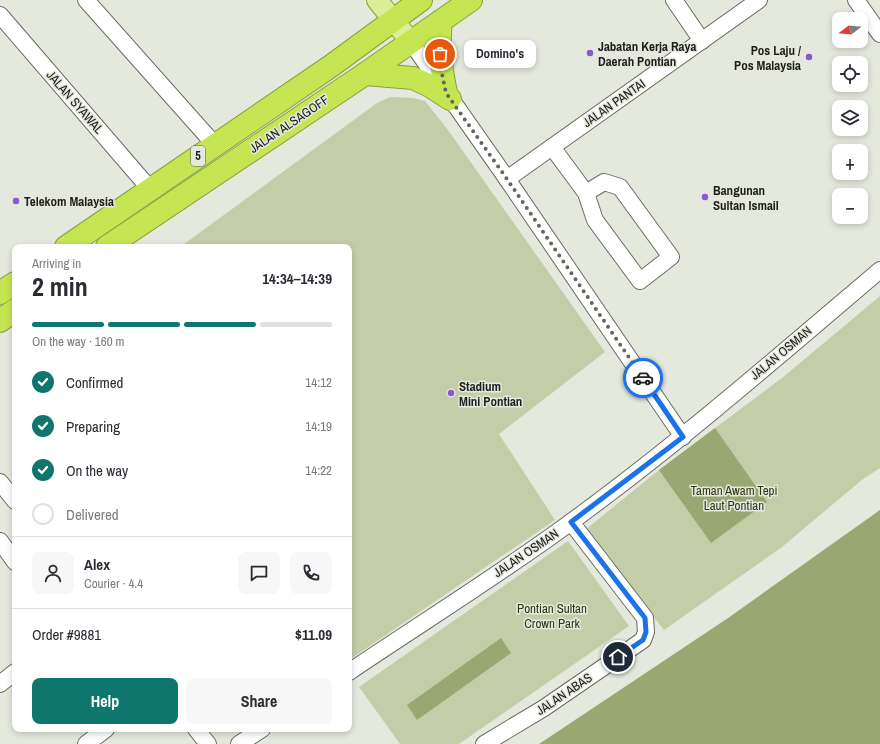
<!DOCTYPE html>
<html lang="en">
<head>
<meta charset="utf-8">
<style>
	body { margin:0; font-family:"Archivo Narrow",sans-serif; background:#f7f7f7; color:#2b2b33; height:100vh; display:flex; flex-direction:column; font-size:15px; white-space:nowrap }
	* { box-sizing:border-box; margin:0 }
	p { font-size:13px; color:#7c7c81 }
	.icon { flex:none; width:22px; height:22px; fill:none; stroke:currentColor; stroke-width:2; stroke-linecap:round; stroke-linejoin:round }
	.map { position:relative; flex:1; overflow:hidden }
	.details { position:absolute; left:12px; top:244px; width:340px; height:488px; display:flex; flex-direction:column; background:#fff; border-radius:8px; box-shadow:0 2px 6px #0003 }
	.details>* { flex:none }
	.needle { width:26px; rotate:254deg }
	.buttons { position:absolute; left:832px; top:12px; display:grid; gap:8px }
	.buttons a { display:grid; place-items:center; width:36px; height:36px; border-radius:8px; background:#fff; box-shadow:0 2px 6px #0003; font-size:20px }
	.pin { position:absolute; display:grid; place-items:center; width:34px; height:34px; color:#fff; margin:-17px; border:2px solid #fff; border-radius:50%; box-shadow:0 1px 4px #0007 }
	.courier { position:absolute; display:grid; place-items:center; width:40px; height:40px; margin:-20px; border:3px solid #1a73e8; border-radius:50%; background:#fff; color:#222; box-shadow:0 1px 5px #0007 }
	.bubble { position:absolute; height:28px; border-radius:8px; background:#fff; box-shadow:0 2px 6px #0003; font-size:13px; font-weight:700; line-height:28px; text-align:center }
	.summary em { font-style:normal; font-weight:700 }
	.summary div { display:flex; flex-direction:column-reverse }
	.summary { display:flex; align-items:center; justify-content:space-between; height:68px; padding:0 20px }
	h1 { font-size:26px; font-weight:700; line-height:30px }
	.bar { display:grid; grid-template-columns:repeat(4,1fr); gap:6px 4px; align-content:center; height:48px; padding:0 20px }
	.bar i { height:5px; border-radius:3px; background:#e1e1e2 }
	.bar .on { background:#0f766e }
	.bar p { grid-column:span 4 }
	.line { display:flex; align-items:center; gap:10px; padding:0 20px; border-top:1px solid #e1e1e2 }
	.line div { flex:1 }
	.round { display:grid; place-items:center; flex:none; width:42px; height:42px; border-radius:8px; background:#f7f7f7 }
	ol { padding:0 20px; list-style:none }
	li { display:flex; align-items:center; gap:12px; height:44px }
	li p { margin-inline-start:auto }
	li .icon { padding:4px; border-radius:50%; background:#0f766e; color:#fff; stroke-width:4 }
	li:last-child { color:#7c7c81 }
	li i { width:22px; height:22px; border:2px solid #e1e1e2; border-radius:50% }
	.button { display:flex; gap:8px; margin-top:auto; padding:8px 20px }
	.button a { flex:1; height:46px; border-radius:8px; background:#0f766e; color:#fff; font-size:16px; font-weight:700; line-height:46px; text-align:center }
	.button a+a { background:#f7f7f7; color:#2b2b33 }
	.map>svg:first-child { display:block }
</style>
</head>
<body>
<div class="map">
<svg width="880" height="744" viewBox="0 0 880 744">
	<rect width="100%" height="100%" fill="#e5e8dd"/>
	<g fill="#c3cea8">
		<polygon points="390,97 413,98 425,101 448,130 605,352 499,434 555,520 349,660 349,247 180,247 377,103"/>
		<polygon points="880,296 880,468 863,479 782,547 664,630 585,530 659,470 782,378"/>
		<polygon points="568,541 629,626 459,744 400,744 359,687"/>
	</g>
	<g fill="#99a872">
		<polygon points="715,428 767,502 711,543 659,470"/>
		<polygon points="880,510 880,744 539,744 728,618"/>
		<polygon points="501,638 511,653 417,720 407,705"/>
	</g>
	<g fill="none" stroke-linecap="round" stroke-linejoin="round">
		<g stroke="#6a6d63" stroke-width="18">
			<g id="minor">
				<polyline points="86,0 215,145"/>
				<polyline points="674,0 702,41"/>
				<polyline points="856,0 880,34"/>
				<polyline points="0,15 150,189"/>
				<polyline points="411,42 507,179 683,437"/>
				<polyline points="552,147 586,193 595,220 640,281 671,257 620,187 604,182 586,193"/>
				<polyline points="507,179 759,0"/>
				<polyline points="0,482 15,501"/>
				<polyline points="0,541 15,562"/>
				<path d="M349,672C423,622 499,575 571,522C679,443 779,356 880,270"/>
				<polyline points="0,684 15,672"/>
				<polyline points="196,729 208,744"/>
				<polyline points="86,744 106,729"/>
				<polyline points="239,744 262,729"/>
				<polyline points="484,744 544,708 643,640 646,632 645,618 571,522"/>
			</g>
		</g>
		<g stroke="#8ba03f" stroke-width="22">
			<polyline id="major" points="377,0 411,42"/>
		</g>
		<g stroke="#8ba03f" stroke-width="24">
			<g id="highway">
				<path d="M441,21C438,46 441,68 446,93"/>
				<polyline points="365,74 413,78 430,86 450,99"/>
				<polyline points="66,247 331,66 421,0"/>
				<polyline points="107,247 365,74 471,0"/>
				<polyline points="0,293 15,283"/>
				<polyline points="0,321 15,310"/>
			</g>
		</g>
		<use href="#minor" stroke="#fff" stroke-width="16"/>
		<use href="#major" stroke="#dcef98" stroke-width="20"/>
		<use href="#highway" stroke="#c5e553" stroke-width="22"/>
	</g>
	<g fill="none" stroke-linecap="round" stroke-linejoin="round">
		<polyline stroke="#64655f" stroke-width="4" stroke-dasharray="0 7.2" points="440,54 441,69 446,93 507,179 643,378"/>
		<polyline stroke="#1a73e8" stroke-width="5" points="618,657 643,640 646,632 645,618 571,522 683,437 643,378"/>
	</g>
	<g fill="#8c58d1" stroke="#e5e8dd" stroke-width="1.5">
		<circle cx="590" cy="53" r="4"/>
		<circle cx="809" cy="57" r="4"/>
		<circle cx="705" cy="197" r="4"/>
		<circle cx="16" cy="201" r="4"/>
		<circle cx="451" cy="393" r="4"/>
	</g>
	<g text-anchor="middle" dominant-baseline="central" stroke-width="3" stroke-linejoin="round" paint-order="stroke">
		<rect fill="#e5e8dd" stroke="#5a5b55" stroke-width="1" x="191" y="146" width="14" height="20" rx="3"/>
		<g font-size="12" font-weight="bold" fill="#1e1f1b">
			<text x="198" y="156">5</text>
		</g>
		<g font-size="13" font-weight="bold" fill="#1e1f1b" stroke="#e5e8dd" text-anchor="start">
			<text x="598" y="46">Jabatan Kerja Raya<tspan x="598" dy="15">Daerah Pontian</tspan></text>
			<text x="801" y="50" text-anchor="end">Pos Laju /<tspan x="801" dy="15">Pos Malaysia</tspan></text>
			<text x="713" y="190">Bangunan<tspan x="713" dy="15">Sultan Ismail</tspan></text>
			<text x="24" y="201">Telekom Malaysia</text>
			<text x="459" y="386">Stadium<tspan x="459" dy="15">Mini Pontian</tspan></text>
		</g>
		<g font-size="13" fill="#1e1f1b" stroke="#e5e8dd">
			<text transform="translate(75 102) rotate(49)">JALAN SYAWAL</text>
			<text transform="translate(614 103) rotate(-35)">JALAN PANTAI</text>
			<text transform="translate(289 124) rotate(-34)">JALAN ALSAGOFF</text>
			<text transform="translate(781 353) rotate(-40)">JALAN OSMAN</text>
			<text transform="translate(526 553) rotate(-34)">JALAN OSMAN</text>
			<text transform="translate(564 694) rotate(-34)">JALAN ABAS</text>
		</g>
		<g font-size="13" fill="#2d360c" stroke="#e5e8dd">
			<text x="734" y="490">Taman Awam Tepi<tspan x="734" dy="15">Laut Pontian</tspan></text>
			<text x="552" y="608">Pontian Sultan<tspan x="552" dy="15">Crown Park</tspan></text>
		</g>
	</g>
</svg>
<div class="buttons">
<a><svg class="needle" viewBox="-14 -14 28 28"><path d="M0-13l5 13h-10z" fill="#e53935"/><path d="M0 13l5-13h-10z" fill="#7c7c81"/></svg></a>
<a><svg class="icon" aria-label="locate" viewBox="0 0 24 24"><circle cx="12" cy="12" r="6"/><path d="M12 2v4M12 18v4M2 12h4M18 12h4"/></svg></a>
<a><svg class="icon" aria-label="layers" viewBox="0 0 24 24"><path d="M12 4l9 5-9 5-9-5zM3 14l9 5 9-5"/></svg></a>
<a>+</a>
<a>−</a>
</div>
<div class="pin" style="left:440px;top:54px;background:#ea580c"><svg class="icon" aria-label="bag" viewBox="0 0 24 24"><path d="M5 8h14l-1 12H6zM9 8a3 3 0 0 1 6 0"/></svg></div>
<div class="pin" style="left:618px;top:657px;background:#1f2937"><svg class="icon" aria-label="home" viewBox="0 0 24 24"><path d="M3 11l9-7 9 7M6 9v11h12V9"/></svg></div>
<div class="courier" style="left:643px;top:378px"><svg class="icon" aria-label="car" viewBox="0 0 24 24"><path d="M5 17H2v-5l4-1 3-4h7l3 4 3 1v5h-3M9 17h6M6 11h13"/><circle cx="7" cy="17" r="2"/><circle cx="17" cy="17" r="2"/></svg></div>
<div class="bubble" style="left:464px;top:40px;width:72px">Domino's</div>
<section class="details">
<div class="summary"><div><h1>2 min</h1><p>Arriving in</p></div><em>14:34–14:39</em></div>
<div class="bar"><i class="on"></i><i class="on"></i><i class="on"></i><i></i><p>On the way · 160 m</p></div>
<ol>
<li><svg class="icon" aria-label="check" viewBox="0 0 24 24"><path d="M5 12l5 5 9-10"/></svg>Confirmed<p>14:12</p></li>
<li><svg class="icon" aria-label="check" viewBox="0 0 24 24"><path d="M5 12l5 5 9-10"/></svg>Preparing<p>14:19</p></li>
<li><svg class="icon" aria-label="check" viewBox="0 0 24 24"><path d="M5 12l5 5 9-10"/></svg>On the way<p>14:22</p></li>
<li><i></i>Delivered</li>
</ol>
<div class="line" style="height:72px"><a class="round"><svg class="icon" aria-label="person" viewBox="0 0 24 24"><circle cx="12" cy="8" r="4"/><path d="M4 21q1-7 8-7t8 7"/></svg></a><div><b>Alex</b><p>Courier · 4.4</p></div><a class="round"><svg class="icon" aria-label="chat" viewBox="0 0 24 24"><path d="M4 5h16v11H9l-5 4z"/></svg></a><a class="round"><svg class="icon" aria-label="phone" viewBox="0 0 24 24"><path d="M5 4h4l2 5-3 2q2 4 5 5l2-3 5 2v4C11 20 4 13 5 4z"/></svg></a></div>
<div class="line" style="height:52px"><div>Order #9881</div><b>$11.09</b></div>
<div class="button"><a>Help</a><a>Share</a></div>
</section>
</div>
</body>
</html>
